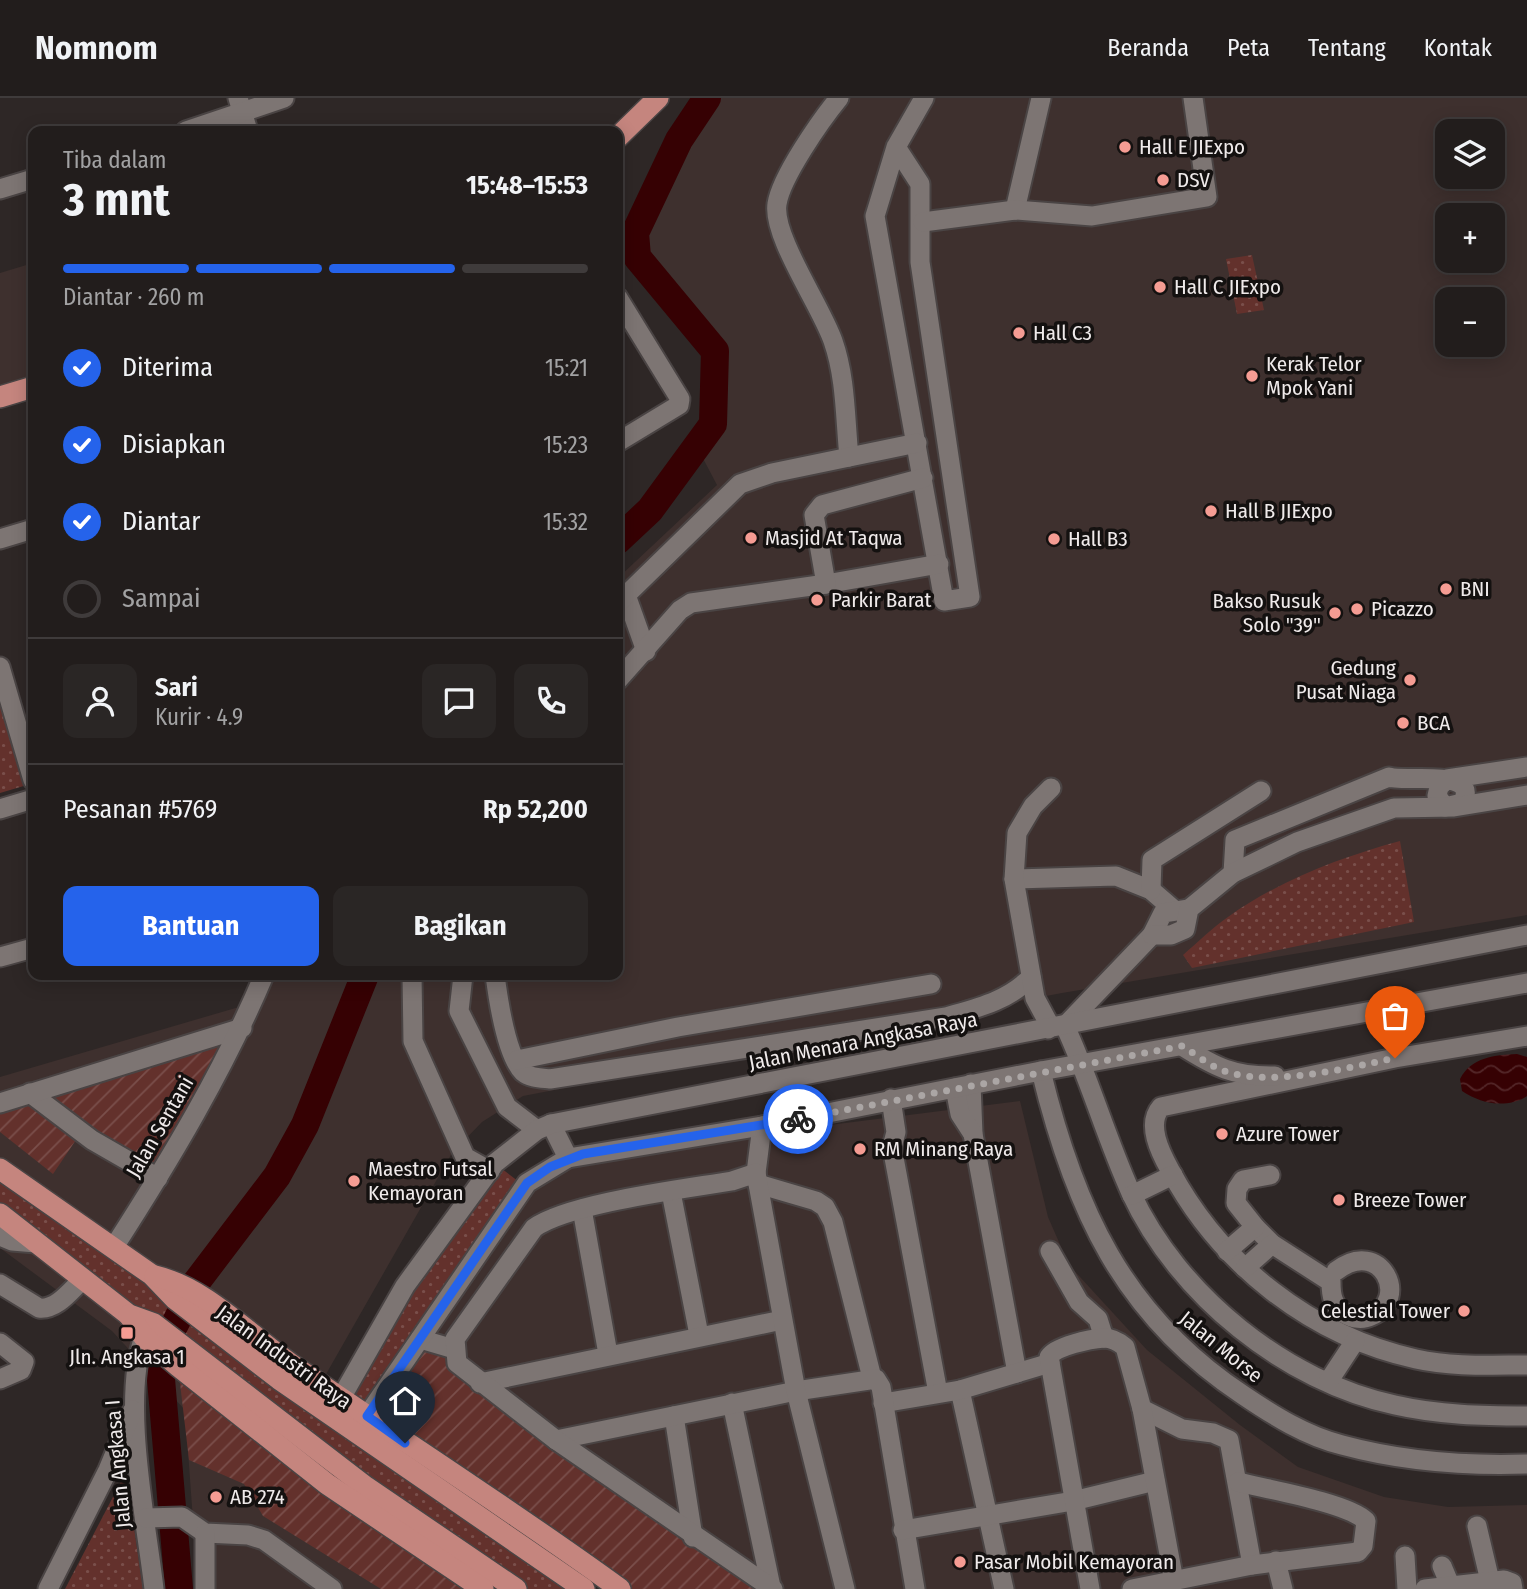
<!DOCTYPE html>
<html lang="id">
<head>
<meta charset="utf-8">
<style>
	body { margin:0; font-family:"Fira Sans Condensed",sans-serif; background:#2a2625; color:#f1f3f6; height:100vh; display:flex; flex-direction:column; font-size:26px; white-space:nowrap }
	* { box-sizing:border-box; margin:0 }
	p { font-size:23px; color:#a2a2a3 }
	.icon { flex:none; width:38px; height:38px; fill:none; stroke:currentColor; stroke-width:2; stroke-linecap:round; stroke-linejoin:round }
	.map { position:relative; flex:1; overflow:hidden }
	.panel { position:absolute; left:28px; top:28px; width:595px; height:854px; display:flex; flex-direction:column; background:#221d1c; border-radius:14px; box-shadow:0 4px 18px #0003,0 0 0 2px #3f3b3b }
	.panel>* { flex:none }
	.fabs { position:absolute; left:1435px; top:21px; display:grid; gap:14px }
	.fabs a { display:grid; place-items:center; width:70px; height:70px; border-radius:14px; background:#221d1c; box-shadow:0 4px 18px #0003,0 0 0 2px #3f3b3b; font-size:35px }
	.pin { position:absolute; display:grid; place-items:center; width:60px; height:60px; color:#fff; margin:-72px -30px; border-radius:50% 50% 50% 0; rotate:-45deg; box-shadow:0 0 7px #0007 }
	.pin .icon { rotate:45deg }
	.courier { position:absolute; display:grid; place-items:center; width:70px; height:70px; margin:-35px; border:5px solid #2563eb; border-radius:50%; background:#fff; color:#222; box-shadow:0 2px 9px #0007 }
	.overview em { font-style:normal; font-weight:700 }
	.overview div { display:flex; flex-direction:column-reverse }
	.overview { display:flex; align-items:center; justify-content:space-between; height:119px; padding:0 35px }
	h1 { font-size:46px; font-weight:700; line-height:52px }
	.bar { display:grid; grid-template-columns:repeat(4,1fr); gap:10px 7px; align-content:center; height:84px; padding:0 35px }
	.bar i { height:9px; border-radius:5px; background:#3f3b3b }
	.bar .current { background:#2563eb }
	.bar p { grid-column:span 4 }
	.line { display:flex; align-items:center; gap:18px; padding:0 35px; border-top:2px solid #3f3b3b }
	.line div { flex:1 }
	.round { display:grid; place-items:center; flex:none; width:74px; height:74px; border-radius:14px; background:#2a2625 }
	ol { padding:0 35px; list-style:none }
	li { display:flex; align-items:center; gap:21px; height:77px }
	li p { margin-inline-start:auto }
	li .icon { padding:7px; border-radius:50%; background:#2563eb; color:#fff; stroke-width:4 }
	li:last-child { color:#a2a2a3 }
	li i { width:38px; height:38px; border:4px solid #3f3b3b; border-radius:50% }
	.cta { display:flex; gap:14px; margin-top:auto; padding:14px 35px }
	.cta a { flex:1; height:80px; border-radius:14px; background:#2563eb; color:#fff; font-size:28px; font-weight:700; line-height:80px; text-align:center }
	.cta a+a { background:#2a2625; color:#f1f3f6 }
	header { display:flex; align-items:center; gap:42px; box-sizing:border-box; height:98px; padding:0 35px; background:#221d1c; border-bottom:2px solid #3f3b3b }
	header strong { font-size:33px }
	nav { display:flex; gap:38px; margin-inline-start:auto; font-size:24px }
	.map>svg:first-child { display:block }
</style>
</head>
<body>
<header>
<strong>Nomnom</strong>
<nav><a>Beranda</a><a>Peta</a><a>Tentang</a><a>Kontak</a></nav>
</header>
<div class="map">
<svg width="1527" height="1491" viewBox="0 0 1527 1491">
	<defs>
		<pattern id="grass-dots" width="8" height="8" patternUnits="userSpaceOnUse" patternTransform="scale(1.75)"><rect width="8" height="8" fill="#63312c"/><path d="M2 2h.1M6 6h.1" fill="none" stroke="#7a4f4b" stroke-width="1.8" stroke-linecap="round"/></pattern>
		<pattern id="garden-furrows" width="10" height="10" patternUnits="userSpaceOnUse" patternTransform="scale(1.75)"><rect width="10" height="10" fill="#63312c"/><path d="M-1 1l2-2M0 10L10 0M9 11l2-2" fill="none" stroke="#7a4f4b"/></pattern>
		<pattern id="water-waves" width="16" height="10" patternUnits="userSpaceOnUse" patternTransform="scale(1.75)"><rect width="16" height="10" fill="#360103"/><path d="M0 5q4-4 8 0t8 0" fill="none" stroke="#532628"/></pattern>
	</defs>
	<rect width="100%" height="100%" fill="#2e2726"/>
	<g fill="#3e302e" fill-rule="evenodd">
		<path d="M708,0H1527V817L1062,895L523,998L482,1024L452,1055L272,1371L465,1491H198L185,1312L112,1233L0,1150V979L239,909L252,877H618V480L717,387L697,349L713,326L715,253L637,159L636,133L679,42ZM1447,33H1493V79H1447ZM1447,117H1493V163H1447ZM1447,201H1493V247H1447Z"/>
		<polygon points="33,165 33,291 0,302 0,175"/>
		<polygon points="1020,1003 1048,1119 1069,1167 1147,1252 1240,1327 1298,1369 1384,1399 1448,1409 1527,1407 1527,1491 617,1491 420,1241 528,1086 569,1060"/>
	</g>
	<g fill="url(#grass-dots)">
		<polygon points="1252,157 1264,212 1237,216 1226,161"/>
		<polygon points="0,592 27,687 0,695"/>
		<path d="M1400,743L1414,824L1192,870L1183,857C1198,844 1212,830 1228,819C1278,783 1341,759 1400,743Z"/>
		<polygon points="497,1067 523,1087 367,1318 341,1300"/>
		<polygon points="0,1071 584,1491 517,1491 0,1116"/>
		<polygon points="126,1374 143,1491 65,1491"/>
	</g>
	<g fill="url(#garden-furrows)">
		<polygon points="220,947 154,1068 86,1027 53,1076 0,1034 0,1008"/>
		<polygon points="420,1241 453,1252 456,1266 773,1491 619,1491 367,1318"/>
		<polygon points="178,1268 481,1491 381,1491 263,1418 244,1386 189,1362"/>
	</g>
	<path fill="url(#water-waves)" d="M1517,956L1527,959V998C1507,1011 1481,1006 1462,993L1460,981C1471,959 1495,957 1517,956Z"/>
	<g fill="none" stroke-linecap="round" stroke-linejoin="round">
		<g stroke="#360103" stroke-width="28">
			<polyline points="618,442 650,412 713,326 715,253 637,159 635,135 679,42 707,0"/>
			<polyline points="179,1491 159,1258 195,1186 277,1078 305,1027 365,877"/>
		</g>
		<g stroke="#4a4444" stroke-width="23">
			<g id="minor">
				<polyline points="238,0 248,33"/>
				<path d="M839,0C821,22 781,79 777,106C772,138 821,208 833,243C846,280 845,320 849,359"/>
				<polyline points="186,33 284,0"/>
				<polyline points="896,49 920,86 920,164 970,499 944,503 875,118 896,49 924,0"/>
				<polyline points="0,91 33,81"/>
				<polyline points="1015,112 1041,0"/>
				<polyline points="923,124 1015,112 1092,118 1207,99 1193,0"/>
				<polyline points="618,200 680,301 679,307 618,344"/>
				<polyline points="0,441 33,431"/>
				<polyline points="826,486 939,466"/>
				<polyline points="626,497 646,553"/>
				<polyline points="618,505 740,386 772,375 917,345"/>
				<polyline points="0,569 33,682"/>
				<polyline points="618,582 680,512 691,505 826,486 814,417 822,407 923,380"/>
				<polyline points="0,711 33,701"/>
				<path d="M1233,775L1235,742L1389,679C1405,685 1482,669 1462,705L1445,709L1437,698L1439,689L1447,681L1527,669"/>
				<polyline points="1014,781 1116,778 1151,792 1173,811"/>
				<polyline points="1151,792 1152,762 1261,693"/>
				<path d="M1189,811L1163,815L1152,837L1065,928C1090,982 1106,1040 1131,1095C1178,1197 1286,1284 1395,1307C1439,1317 1482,1318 1527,1318"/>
				<polyline points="1152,837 1171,837 1185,831 1189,811 1233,775 1297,744 1394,710 1454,709 1527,697"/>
				<polyline points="0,859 33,850"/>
				<polyline points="412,877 413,943 465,1059 490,1073"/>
				<polyline points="463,877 459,913 507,1009 537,1032"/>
				<path d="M495,877C498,900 506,957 523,974C530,980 541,980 550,981L946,919C977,910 1008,903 1031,879"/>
				<polyline points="1048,931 1049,926 1035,900 1014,781 1017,735 1033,708 1051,690"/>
				<path d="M1527,938L1395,960L1161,1009C1146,1026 1160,1054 1170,1072C1220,1166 1311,1238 1416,1261C1452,1269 1490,1267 1527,1267"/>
				<path d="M1182,948C1215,969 1234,979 1275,978"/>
				<polyline points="517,962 678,929 931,886"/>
				<path d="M1041,973C1074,1109 1122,1217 1243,1297C1274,1318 1306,1338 1342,1347C1401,1363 1466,1368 1527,1366"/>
				<polyline points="971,986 973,1036 1017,1275"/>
				<polyline points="955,990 960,1016 973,1036"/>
				<polyline points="30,995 92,1042 158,1080"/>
				<polyline points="891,1001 896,1034 892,1049 938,1295"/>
				<polyline points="0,1005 242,930"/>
				<polyline points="551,1026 568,1060"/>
				<polyline points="756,1075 762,1028"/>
				<polyline points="758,1086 816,1103 825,1109 833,1124 872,1280"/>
				<polyline points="671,1094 699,1237"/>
				<polyline points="1132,1097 1173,1077"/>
				<polyline points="582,1111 608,1256"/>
				<path d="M1255,1129L1272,1146L1331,1184C1331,1198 1333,1208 1345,1216C1353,1221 1363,1222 1371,1218C1411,1202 1381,1138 1336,1173"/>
				<polyline points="0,1138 12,1143 36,1145"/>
				<path d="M114,1149C170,1062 224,972 264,877"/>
				<polyline points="1050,1153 1079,1204 1098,1221 1104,1240"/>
				<polyline points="1227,1153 1255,1129 1236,1105 1237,1091 1243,1082 1270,1077"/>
				<polyline points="1245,1170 1272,1146"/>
				<path d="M0,1186L39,1210C57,1212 71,1192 83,1181"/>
				<path d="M144,1239C121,1302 146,1422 154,1491"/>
				<polyline points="420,1241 454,1251"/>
				<polyline points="0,1245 24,1264 21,1272 0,1281"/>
				<polyline points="1328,1284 1355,1243"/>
				<polyline points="480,1285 782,1222"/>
				<polyline points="960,1292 1004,1491"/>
				<polyline points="341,1300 405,1188 495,1065 537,1032 551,1026 1527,837"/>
				<polyline points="732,1305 771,1489"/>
				<polyline points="883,1305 960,1292 1050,1265"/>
				<polyline points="1142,1311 1182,1331 1213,1335 1229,1342 1252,1467"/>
				<polyline points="367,1318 527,1085 568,1060 762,1028 1041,973 1527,885"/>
				<polyline points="674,1318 693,1439"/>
				<polyline points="556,1342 796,1293 876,1281 881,1289 915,1491"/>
				<polyline points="146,1420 182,1419 205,1435 248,1437 264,1442 332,1491"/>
				<polyline points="1477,1428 1490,1483"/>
				<polyline points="903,1432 1073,1403 1155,1383"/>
				<polyline points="205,1435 205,1491"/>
				<polyline points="1405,1458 1407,1491"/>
				<polyline points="1276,1463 1283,1491"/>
				<polyline points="1442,1468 1450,1487"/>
				<polyline points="48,1491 108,1372 133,1312"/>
				<path d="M773,1491L556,1342L457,1265L455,1241L534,1130C569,1105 685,1091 732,1083L756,1075L796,1293L845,1491"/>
				<path d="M1090,1491L1049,1259C1056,1248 1090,1241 1104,1240C1112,1240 1119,1244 1125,1249L1142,1311L1174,1483"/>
				<path d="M1132,1491L1252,1467L1358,1454L1363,1448L1366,1423C1348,1405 1266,1391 1238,1384"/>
				<polyline points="1425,1491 1504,1482 1512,1485 1513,1491"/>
			</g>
		</g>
		<g stroke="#4a4444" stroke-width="24">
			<g id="major">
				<polyline points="618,39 658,0"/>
				<polyline points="0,299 33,289"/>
				<polyline points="0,1071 152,1177 175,1201 279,1281 584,1491"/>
				<polyline points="0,1116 129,1217 154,1226 366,1389 516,1491"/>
				<path d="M155,1178C206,1190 248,1236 291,1266C401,1342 513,1413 620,1491"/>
				<polyline points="129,1217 144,1239 178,1268 327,1386 483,1491"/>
			</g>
		</g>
		<use href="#minor" stroke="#7d7573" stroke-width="19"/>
		<use href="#major" stroke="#c5857e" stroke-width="21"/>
	</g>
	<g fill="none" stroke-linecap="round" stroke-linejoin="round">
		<path stroke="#aba6a5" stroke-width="7" stroke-dasharray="0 12.6" d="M798,1021L1182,948C1194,955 1206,965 1219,971C1264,991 1348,970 1395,960"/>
		<polyline stroke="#2563eb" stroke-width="9" points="405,1345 367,1318 527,1085 550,1069 583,1056 798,1021"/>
	</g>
	<g fill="#f59c93" stroke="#141110" stroke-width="2.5">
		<circle cx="1125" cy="49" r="7"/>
		<circle cx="1163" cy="82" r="7"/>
		<circle cx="1160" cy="189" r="7"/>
		<circle cx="1019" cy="235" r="7"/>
		<circle cx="1252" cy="278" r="7"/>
		<circle cx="1211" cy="413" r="7"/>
		<circle cx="751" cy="440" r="7"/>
		<circle cx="1054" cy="441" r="7"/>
		<circle cx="1446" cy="491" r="7"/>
		<circle cx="817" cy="502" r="7"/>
		<circle cx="1357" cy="511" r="7"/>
		<circle cx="1335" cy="515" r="7"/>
		<circle cx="1410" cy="582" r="7"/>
		<circle cx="1403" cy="625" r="7"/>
		<circle cx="1222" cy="1036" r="7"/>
		<circle cx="860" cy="1051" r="7"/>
		<circle cx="354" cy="1083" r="7"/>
		<circle cx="1339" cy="1102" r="7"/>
		<circle cx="1464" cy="1213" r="7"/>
		<rect x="120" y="1228" width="14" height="14" rx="3.5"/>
		<circle cx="216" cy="1399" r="7"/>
		<circle cx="960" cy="1464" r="7"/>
	</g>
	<g text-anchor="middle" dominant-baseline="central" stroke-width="7" stroke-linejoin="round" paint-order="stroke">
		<g font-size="21" fill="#efeaea" stroke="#141110" text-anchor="start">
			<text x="1139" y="49">Hall E JIExpo</text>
			<text x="1177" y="82">DSV</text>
			<text x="1174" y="189">Hall C JIExpo</text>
			<text x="1033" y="235">Hall C3</text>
			<text x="1266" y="266">Kerak Telor<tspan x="1266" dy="24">Mpok Yani</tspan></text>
			<text x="1225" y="413">Hall B JIExpo</text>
			<text x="765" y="440">Masjid At Taqwa</text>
			<text x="1068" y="441">Hall B3</text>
			<text x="1460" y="491">BNI</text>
			<text x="831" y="502">Parkir Barat</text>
			<text x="1321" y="503" text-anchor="end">Bakso Rusuk<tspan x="1321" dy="24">Solo "39"</tspan></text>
			<text x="1371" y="511">Picazzo</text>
			<text x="1396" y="570" text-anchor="end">Gedung<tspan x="1396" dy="24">Pusat Niaga</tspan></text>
			<text x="1417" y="625">BCA</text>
			<text x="1236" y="1036">Azure Tower</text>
			<text x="874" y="1051">RM Minang Raya</text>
			<text x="368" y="1071">Maestro Futsal<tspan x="368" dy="24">Kemayoran</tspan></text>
			<text x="1353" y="1102">Breeze Tower</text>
			<text x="1450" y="1213" text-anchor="end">Celestial Tower</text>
			<text x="127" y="1259" text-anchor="middle">Jln. Angkasa 1</text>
			<text x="230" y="1399">AB 274</text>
			<text x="974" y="1464">Pasar Mobil Kemayoran</text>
		</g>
		<g font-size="21" fill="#efeaea" stroke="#141110">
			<text transform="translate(863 943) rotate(-11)">Jalan Menara Angkasa Raya</text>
			<text transform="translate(160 1029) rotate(-60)">Jalan Sentani</text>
			<text transform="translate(1221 1249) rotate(39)">Jalan Morse</text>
			<text transform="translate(284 1259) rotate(36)">Jalan Industri Raya</text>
			<text transform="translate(118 1366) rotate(-95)">Jalan Angkasa I</text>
		</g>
	</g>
</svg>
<div class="fabs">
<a><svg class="icon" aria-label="layers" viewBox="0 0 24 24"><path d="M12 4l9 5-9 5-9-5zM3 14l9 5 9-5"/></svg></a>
<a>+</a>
<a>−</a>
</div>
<div class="pin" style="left:1395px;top:960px;background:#ea580c"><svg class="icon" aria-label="bag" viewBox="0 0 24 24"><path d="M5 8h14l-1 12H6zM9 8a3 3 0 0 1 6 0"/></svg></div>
<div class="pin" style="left:405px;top:1345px;background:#1f2937"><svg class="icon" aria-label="home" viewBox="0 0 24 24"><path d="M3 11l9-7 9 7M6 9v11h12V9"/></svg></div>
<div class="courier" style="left:798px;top:1021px"><svg class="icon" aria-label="bike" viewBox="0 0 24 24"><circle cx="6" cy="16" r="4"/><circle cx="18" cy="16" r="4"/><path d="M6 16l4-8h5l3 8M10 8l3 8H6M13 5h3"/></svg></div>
<section class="panel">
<div class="overview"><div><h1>3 mnt</h1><p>Tiba dalam</p></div><em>15:48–15:53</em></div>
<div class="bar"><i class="current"></i><i class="current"></i><i class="current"></i><i></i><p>Diantar · 260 m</p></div>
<ol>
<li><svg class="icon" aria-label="check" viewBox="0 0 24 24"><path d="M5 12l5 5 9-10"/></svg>Diterima<p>15:21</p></li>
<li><svg class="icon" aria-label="check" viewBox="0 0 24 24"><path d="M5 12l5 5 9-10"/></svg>Disiapkan<p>15:23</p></li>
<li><svg class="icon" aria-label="check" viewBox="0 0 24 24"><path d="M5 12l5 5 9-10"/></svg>Diantar<p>15:32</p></li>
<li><i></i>Sampai</li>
</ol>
<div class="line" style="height:126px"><a class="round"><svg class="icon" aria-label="person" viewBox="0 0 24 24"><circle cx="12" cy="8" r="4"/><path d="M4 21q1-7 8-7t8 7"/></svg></a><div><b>Sari</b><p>Kurir · 4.9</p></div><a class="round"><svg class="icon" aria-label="chat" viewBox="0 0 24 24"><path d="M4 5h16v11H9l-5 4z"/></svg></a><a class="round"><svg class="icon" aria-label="phone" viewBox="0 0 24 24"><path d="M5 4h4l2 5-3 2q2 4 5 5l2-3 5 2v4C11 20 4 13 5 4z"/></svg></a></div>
<div class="line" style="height:91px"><div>Pesanan #5769</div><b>Rp 52,200</b></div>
<div class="cta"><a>Bantuan</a><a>Bagikan</a></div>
</section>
</div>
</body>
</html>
